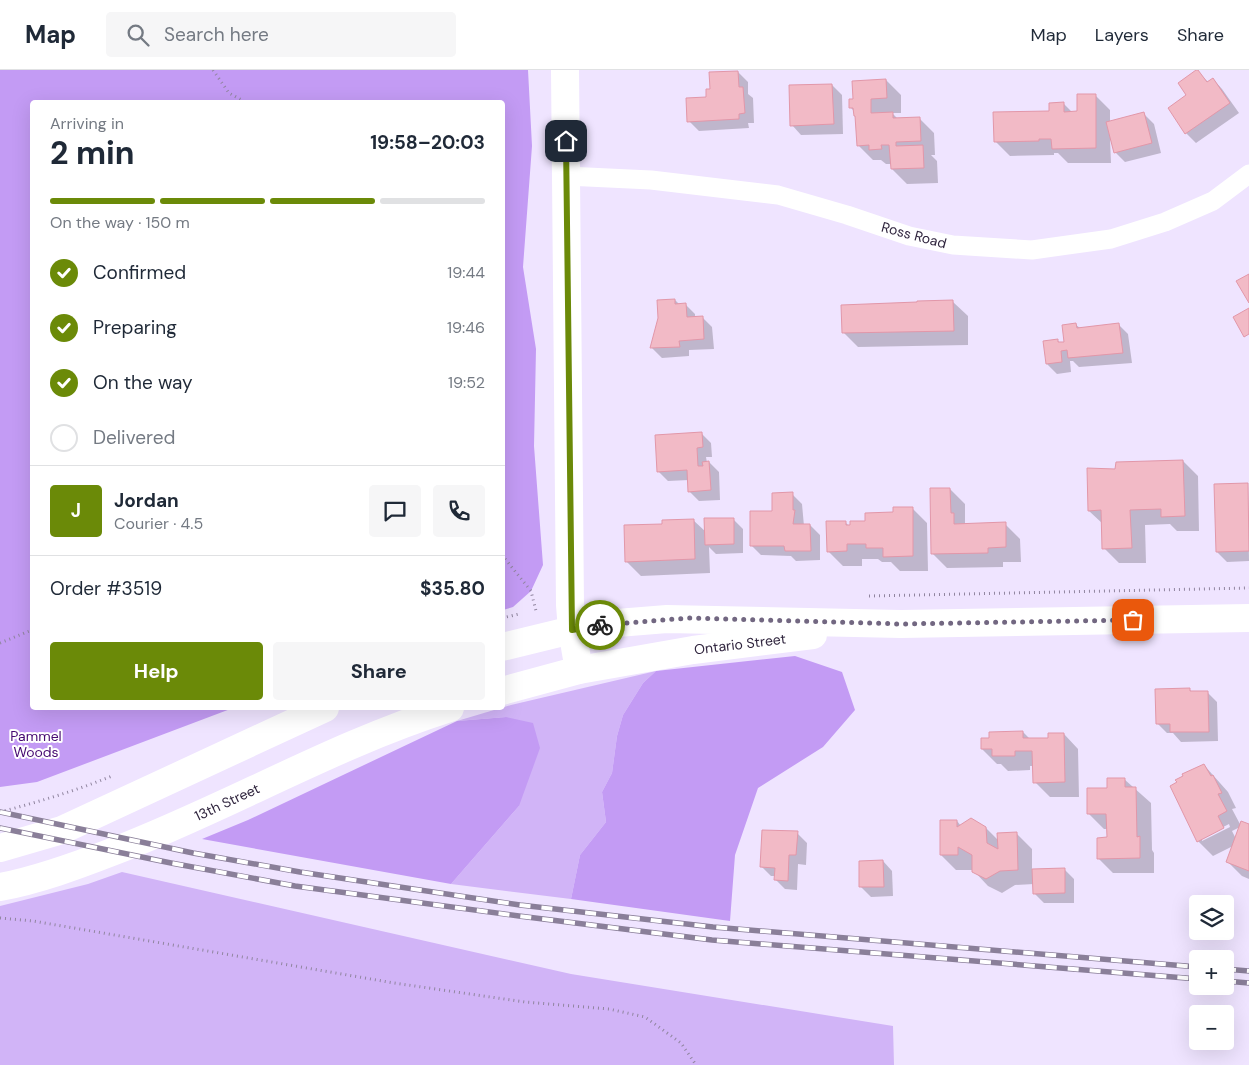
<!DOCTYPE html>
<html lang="en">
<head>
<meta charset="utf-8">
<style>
	body { margin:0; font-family:"DM Sans",sans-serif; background:#f6f6f7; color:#1f2937; height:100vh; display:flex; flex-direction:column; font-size:19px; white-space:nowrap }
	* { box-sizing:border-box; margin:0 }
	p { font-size:16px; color:#747a83 }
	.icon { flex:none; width:28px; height:28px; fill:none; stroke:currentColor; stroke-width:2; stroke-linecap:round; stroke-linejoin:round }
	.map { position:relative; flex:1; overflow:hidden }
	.details { position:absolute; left:30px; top:30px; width:475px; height:610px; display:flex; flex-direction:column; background:#fff; border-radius:5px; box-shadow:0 5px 20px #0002 }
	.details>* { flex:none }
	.buttons { position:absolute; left:1189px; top:825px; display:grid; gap:10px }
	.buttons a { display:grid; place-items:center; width:45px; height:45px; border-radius:5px; background:#fff; box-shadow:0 5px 20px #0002; font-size:25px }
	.pin { position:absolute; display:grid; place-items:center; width:42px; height:42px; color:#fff; margin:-21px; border-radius:10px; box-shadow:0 2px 8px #0006 }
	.courier { position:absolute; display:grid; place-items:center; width:50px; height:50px; margin:-25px; border:4px solid #6b8a08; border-radius:50%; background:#fff; color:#222; box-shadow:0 1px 6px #0007 }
	.overview em { font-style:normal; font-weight:700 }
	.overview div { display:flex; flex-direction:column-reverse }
	.overview { display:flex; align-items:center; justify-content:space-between; height:85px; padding:0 20px }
	h1 { font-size:32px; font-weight:700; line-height:38px }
	.bar { display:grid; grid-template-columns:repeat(4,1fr); gap:8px 5px; align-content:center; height:60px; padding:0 20px }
	.bar i { height:6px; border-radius:4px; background:#e0e1e3 }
	.bar .active { background:#6b8a08 }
	.bar p { grid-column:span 4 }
	.line { display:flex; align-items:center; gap:12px; padding:0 20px; border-top:1px solid #e0e1e3 }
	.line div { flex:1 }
	.round { display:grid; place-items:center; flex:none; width:52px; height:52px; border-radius:5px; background:#f6f6f7 }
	ol { padding:0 20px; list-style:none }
	li { display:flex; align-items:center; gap:15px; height:55px }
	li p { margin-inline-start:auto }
	li .icon { padding:5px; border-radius:50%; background:#6b8a08; color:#fff; stroke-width:4 }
	li:last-child { color:#747a83 }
	li i { width:28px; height:28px; border:2px solid #e0e1e3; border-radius:50% }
	.button { display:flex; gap:10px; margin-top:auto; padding:10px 20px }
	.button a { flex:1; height:58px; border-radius:5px; background:#6b8a08; color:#fff; font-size:20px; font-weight:700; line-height:58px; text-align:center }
	.button a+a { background:#f6f6f7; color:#1f2937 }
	header { display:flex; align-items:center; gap:30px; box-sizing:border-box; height:70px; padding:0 25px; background:#fff; border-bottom:1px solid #e0e1e3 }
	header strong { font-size:24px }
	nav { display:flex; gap:28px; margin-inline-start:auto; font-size:18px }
	.search { width:350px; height:45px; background:#f6f6f7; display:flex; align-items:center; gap:12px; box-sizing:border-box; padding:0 18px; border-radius:5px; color:#747a83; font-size:19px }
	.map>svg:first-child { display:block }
</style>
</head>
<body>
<header>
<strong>Map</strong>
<div class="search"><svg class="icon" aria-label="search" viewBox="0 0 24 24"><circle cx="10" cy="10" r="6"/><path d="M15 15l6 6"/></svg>Search here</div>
<nav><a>Map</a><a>Layers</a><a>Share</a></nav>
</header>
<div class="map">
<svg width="1249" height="995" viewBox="0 0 1249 995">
	<rect width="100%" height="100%" fill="#efe4ff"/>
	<g fill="#d1b4f7">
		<polygon points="656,601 643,613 623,645 617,666 612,703 602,722 606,752 580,785 571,829 451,814 519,736 506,647 457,651 511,635"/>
		<polygon points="122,802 571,904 893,956 894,995 0,995 0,836 88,814"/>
	</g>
	<g fill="#c39bf4">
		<polygon points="0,0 528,0 532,76 523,197 536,279 534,376 543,495 531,521 513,537 503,540 502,32 32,32 32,638 233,638 37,712 0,717"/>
		<polygon points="795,586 842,602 855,640 823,677 758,718 735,785 730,851 571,829 580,785 606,752 602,722 612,703 617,666 623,645 643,613 656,601"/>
		<polygon points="506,647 533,653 540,678 519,736 451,814 202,769 248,750 457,651"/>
	</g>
	<g fill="#0003" fill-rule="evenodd">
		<polygon points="1197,1 1208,12 1213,9 1222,19 1239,43 1196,73 1186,63 1188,25"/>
		<polygon points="738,2 748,12 748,24 753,28 754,53 748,53 749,58 699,61 689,51 708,28 712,20"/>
		<polygon points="886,10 901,25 901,43 892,43 898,49 919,48 934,63 935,85 931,85 937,91 938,113 907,114 892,99 892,94 886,94 881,90 873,90 858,75 855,42 851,38 855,30"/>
		<polygon points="832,15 842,25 843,64 801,65 792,55"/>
		<polygon points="1095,25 1110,40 1110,53 1144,44 1154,54 1161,83 1125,92 1115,82 1110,69 1111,93 1068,93 1058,83 1054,83 1054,85 1010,86 995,71 1051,43 1064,34 1073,43 1078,42"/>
		<polygon points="675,230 679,234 685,234 695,244 695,248 702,247 712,257 714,279 689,280 689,286 662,288 652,278 659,248"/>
		<polygon points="953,232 968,246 968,275 858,277 843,262"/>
		<polygon points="1118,254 1128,264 1132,293 1079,297 1073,291 1070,291 1071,302 1057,304 1047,294 1058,271 1060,273 1066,273 1076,255 1080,258"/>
		<polygon points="701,363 711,373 712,387 706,387 707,393 709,392 719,402 720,430 699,431 689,421 689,410 668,411 658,401"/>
		<polygon points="1183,391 1198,406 1199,461 1177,461 1170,454 1145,455 1146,493 1119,493 1104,478 1103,454 1089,441 1116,400"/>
		<polygon points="1248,414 1249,491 1227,492 1217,482"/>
		<polygon points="950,419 965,434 965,455 1005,454 1020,469 1021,492 1003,492 1003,497 947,498 932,483"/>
		<polygon points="792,424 802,434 804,456 810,455 820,465 820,490 796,491 791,486 761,485 751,475 773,442"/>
		<polygon points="912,438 927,453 928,501 900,501 891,492 882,492 878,489 862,489 862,496 843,496 828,481 845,452 849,456"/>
		<polygon points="733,449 743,459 743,483 716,484 709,477 710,503 641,506 626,491 664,455 693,450 706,462"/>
		<polygon points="1190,620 1192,622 1207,622 1217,632 1218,671 1181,672 1173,663 1167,663 1157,653"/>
		<polygon points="1023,662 1030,669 1049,669 1064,664 1078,679 1079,727 1050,727 1035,712 1034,696 1030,696 1030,700 1008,701 1001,694 997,694 982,679 990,669"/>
		<path d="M1204,695L1228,722L1236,738L1232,739L1241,756H1249V809L1242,806L1227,791L1233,776L1213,786L1198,771ZM1229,754L1230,757L1202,771V768ZM1240,757L1236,769L1232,761Z"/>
		<polygon points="1124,709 1151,733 1152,780 1154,783 1154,803 1113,803 1098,788 1108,769 1108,759 1104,759 1089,744 1108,719"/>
		<polygon points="957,751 961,756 986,758 999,771 1017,764 1032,779 1032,800 1064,799 1074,809 1074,833 1044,833 1034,823 1034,814 1015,815 1002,823 988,816 973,800 956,800 941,785"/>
		<polygon points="797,763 807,773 806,795 798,794 797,820 785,819 775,809 775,806 771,806 761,796"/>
		<polygon points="883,791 892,801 893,826 871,827 861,817"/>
	</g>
	<g fill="#f2bac6" stroke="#e297a9">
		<polygon points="1196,0 1198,0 1207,12 1213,8 1230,33 1185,64 1168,38 1186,25 1178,13"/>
		<polygon points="738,1 739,17 743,17 745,43 739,44 739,49 687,52 686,28 706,27 706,19 710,19 709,2"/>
		<polygon points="886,9 887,28 871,29 871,43 893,42 893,48 920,47 921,71 896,72 896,76 923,75 924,98 891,99 889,75 881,75 882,79 869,80 869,75 857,76 855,46 854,46 853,38 849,38 849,29 853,29 852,11"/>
		<polygon points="832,14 834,54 790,56 789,15"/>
		<polygon points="1077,24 1096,24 1096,78 1052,79 1051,69 1039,69 1039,71 994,72 993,42 1049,41 1049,33 1064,32 1064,42 1077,41"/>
		<polygon points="1144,42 1152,73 1114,83 1106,52"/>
		<polygon points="1249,204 1249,233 1236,211"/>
		<polygon points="675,229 675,234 686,233 687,247 703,246 704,269 679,271 680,277 650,278 658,248 657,230"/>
		<polygon points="953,230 954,261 842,263 841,235 917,232 917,231"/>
		<polygon points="1249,238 1249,264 1244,267 1233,247"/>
		<polygon points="1076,253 1077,258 1119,253 1123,283 1068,288 1067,280 1061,281 1062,292 1046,294 1043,271 1058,269 1058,272 1064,272 1062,255"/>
		<polygon points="702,362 703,377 697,378 698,396 703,396 702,392 709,391 711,420 688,422 687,400 657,402 655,365"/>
		<polygon points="1183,390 1185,446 1161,447 1161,439 1130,440 1132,478 1102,479 1101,440 1088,441 1087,398 1115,399 1116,392"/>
		<polygon points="1248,413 1249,481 1216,482 1214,414"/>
		<polygon points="930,418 950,418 951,443 954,443 954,454 1006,452 1006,477 988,478 988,483 931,484"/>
		<polygon points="793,422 793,440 795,440 793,454 810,454 811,481 785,481 784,476 750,476 750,441 772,441 772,423"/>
		<polygon points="893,437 913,437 913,486 883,487 883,478 866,478 866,474 847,474 847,481 827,482 826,451 846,451 846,455 850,455 850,451 865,451 865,443 893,442"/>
		<polygon points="704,448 734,448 734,474 705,475"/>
		<polygon points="694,449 695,489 625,492 624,455 662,454 662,450"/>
		<polygon points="1190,618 1190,621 1208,621 1209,662 1170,662 1170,654 1156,654 1155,619"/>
		<polygon points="1023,661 1023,668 1048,668 1048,663 1064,663 1065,712 1033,713 1032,681 1015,681 1015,686 992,686 992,679 981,679 981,668 989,668 989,662"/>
		<polygon points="1204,694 1211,706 1213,705 1222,723 1218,724 1227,741 1218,746 1224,758 1197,772 1170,716 1177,712 1175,710 1183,706 1182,704"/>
		<polygon points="1107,708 1125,708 1125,717 1136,717 1137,767 1140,766 1140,788 1097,789 1097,768 1107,767 1106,744 1087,744 1087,718 1107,718"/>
		<polygon points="971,748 986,757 987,773 998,779 997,763 1017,762 1018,800 1000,801 986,809 972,802 972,785 958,777 958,785 940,785 940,750 957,750 957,757"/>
		<polygon points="1241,751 1249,754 1249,801 1226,792"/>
		<polygon points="762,760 798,761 796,785 789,785 788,811 774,810 775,798 760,797"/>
		<polygon points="883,790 884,817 859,817 859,791"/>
		<polygon points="1065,798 1065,823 1033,824 1032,799"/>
	</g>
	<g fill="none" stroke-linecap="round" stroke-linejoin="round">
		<g stroke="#90859f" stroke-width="3" stroke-dasharray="1 4" stroke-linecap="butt">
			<polyline points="213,0 229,23 245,32"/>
			<polyline points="502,485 531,521 536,541"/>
			<polyline points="869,526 1249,518"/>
			<polyline points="502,548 519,544"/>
			<polyline points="0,573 32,560"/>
			<path d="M0,742C38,732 75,721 112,706"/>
			<polyline points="0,848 33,851 394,913 525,932 609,939 645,947 681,973 696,995"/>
		</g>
		<polyline stroke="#fff" stroke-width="19" points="566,106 651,110 778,125 847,145 909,166 953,175 1032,180 1111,169 1165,152 1213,131 1249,104"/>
		<g stroke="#fff" stroke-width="28">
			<polyline points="565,0 570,535 572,560 579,600"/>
			<polyline points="502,577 572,560 605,554 667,549 901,554 1249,548"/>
			<polyline points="502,621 579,600 693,580 813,565"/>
			<polyline points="0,778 62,760 325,638"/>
			<path d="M0,817C38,810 76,796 112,782C227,738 333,675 450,638"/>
		</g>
		<g stroke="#8a7f99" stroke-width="5.5">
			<g id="rail">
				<polyline points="0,742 193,783 300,802 520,835 713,857 1198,897"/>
				<polyline points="0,758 171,793 295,816 519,846 712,870 1198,909"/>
				<polyline points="1225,899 1249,901"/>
				<polyline points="1225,911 1249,913"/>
			</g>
		</g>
		<use href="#rail" stroke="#fff" stroke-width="4" stroke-dasharray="11" stroke-linecap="butt"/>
	</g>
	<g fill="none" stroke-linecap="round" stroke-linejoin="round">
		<polyline stroke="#726781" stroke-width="5" stroke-dasharray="0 9" points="600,555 689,548 901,554 1133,550"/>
		<polyline stroke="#6b8a08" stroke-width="6" points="566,71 572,560 600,555"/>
	</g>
	<g text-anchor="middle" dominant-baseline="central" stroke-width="4" stroke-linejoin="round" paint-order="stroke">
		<g font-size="14" fill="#2f243d" stroke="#fff">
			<text transform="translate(914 165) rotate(15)">Ross Road</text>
			<text transform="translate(740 574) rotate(-7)">Ontario Street</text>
			<text transform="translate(227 732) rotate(-25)">13th Street</text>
		</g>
		<g font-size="14" fill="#450870" stroke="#fff">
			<text x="36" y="666">Pammel<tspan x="36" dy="16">Woods</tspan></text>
		</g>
	</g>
</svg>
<div class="buttons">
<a><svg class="icon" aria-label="layers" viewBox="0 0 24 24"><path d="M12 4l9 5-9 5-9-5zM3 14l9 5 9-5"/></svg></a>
<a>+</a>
<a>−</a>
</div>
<div class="pin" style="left:1133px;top:550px;background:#ea580c"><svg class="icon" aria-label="bag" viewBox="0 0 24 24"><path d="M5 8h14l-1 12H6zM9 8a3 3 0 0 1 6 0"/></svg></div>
<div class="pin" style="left:566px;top:71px;background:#1f2937"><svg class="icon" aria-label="home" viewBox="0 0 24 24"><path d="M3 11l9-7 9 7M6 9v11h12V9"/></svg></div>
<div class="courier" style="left:600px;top:555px"><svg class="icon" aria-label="bike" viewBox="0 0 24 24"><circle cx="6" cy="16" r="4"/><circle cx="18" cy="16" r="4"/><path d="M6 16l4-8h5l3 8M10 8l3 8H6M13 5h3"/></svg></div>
<section class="details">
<div class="overview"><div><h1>2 min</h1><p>Arriving in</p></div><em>19:58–20:03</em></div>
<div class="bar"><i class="active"></i><i class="active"></i><i class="active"></i><i></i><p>On the way · 150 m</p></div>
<ol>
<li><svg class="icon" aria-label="check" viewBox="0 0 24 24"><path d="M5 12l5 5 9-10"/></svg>Confirmed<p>19:44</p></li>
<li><svg class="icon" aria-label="check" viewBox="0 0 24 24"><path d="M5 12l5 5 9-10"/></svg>Preparing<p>19:46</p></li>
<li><svg class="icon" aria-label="check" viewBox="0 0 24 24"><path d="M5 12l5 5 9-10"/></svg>On the way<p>19:52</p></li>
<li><i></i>Delivered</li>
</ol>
<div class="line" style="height:90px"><b class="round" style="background:#6b8a08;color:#fff">J</b><div><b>Jordan</b><p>Courier · 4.5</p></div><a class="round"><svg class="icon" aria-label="chat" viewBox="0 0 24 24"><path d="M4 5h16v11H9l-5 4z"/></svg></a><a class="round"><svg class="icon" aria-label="phone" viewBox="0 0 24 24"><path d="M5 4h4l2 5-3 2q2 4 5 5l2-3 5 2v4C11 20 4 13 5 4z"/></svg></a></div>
<div class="line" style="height:65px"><div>Order #3519</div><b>$35.80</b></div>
<div class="button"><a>Help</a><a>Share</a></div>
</section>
</div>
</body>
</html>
